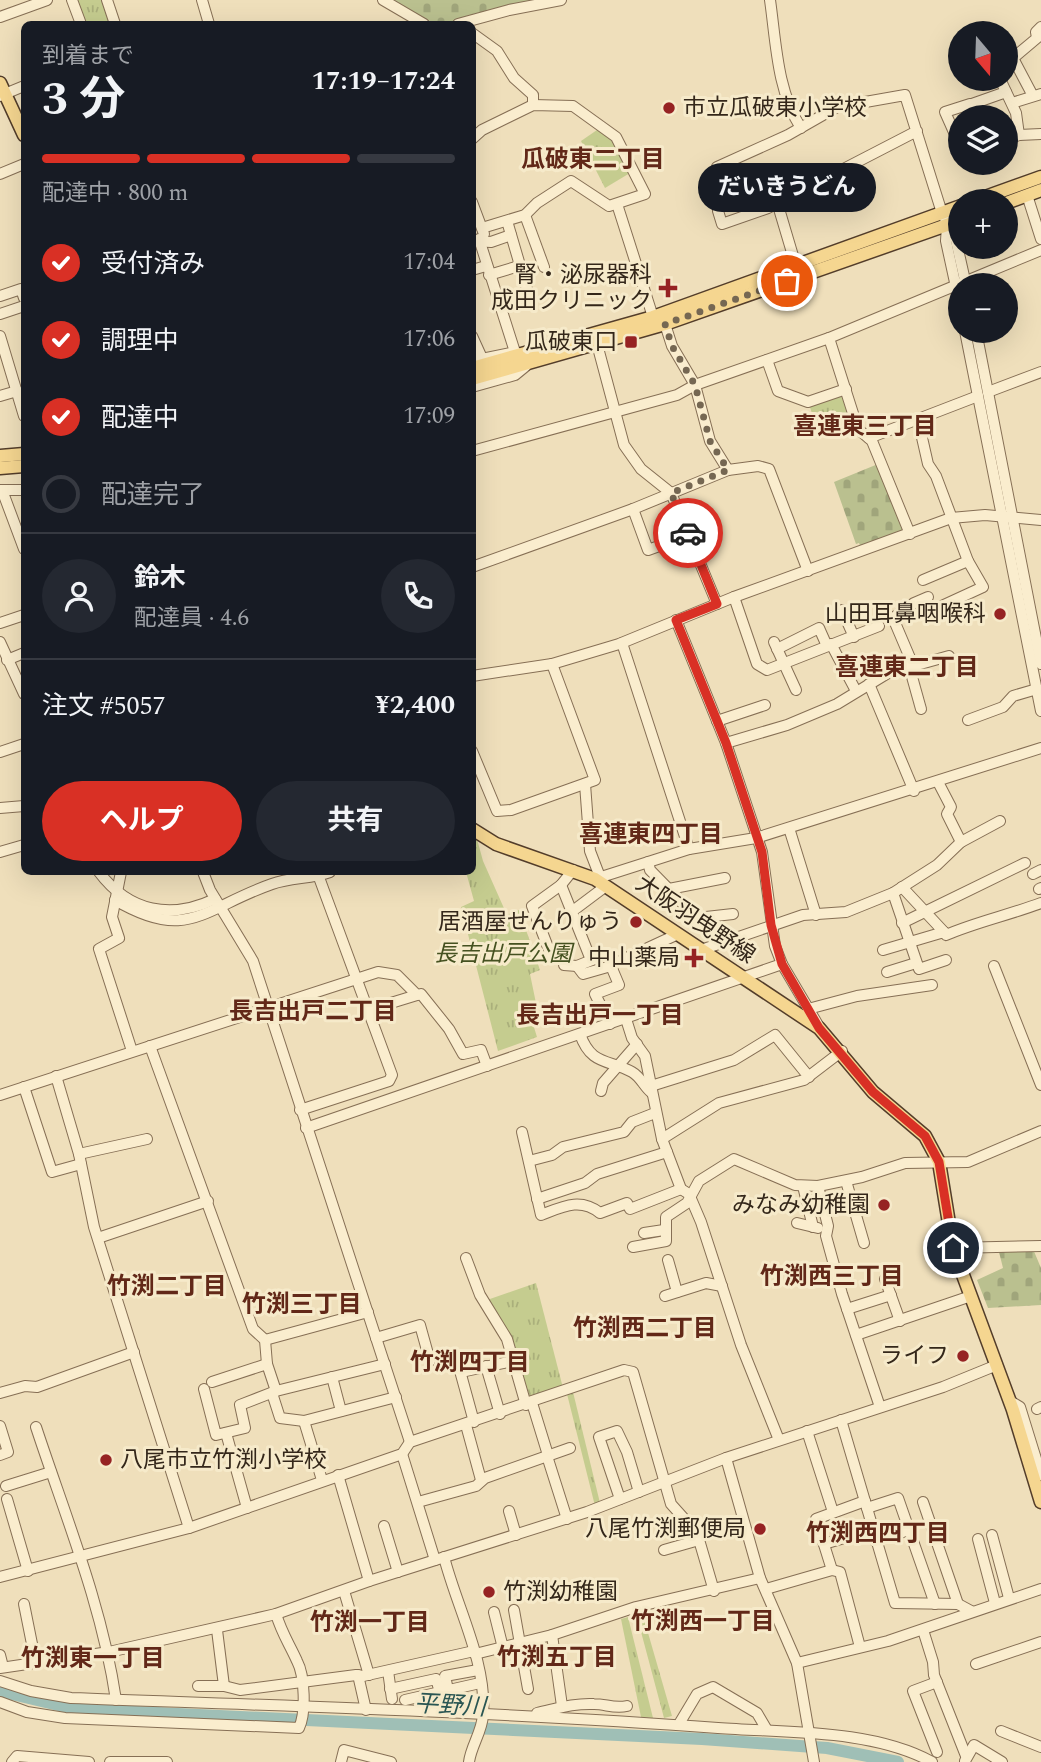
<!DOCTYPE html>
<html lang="ja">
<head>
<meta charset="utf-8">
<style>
	body { margin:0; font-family:Spectral,"Noto Sans JP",serif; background:#242831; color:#f1f3f6; height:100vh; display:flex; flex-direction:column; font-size:26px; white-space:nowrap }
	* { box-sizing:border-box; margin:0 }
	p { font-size:23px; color:#9ea1a6 }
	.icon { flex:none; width:38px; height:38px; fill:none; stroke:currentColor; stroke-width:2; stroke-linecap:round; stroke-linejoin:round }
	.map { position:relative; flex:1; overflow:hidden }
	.drawer { position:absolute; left:21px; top:21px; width:455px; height:854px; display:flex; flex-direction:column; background:#171b24; border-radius:10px; box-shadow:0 7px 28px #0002 }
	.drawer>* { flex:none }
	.needle { width:46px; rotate:161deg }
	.tools { position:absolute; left:948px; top:21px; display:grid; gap:14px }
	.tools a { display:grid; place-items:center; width:70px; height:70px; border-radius:50%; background:#171b24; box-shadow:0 7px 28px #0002; font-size:35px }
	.pin { position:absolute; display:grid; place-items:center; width:60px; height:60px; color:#fff; margin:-30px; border:4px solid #fff; border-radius:50%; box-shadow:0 2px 7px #0007 }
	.courier { position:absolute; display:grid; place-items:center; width:70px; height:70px; margin:-35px; border:5px solid #d93025; border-radius:50%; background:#fff; color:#222; box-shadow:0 2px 9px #0007 }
	.bubble { position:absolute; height:49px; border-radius:24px; background:#171b24; box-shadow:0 7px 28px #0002; font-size:23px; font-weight:700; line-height:49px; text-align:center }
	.summary em { font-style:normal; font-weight:700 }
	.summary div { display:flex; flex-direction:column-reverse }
	.summary { display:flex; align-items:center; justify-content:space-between; height:119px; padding:0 21px }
	h1 { font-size:46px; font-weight:700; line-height:52px }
	.bar { display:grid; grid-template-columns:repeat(4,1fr); gap:10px 7px; align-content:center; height:84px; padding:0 21px }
	.bar i { height:9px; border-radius:5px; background:#363941 }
	.bar .active { background:#d93025 }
	.bar p { grid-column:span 4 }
	.line { display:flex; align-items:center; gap:18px; padding:0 21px; border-top:2px solid #363941 }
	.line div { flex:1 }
	.round { display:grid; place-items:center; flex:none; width:74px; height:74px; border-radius:37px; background:#242831 }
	ol { padding:0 21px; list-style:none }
	li { display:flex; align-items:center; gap:21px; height:77px }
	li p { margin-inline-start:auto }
	li .icon { padding:7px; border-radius:50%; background:#d93025; color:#fff; stroke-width:4 }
	li:last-child { color:#9ea1a6 }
	li i { width:38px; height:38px; border:4px solid #363941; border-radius:50% }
	.action { display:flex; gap:14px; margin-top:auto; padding:14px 21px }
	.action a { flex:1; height:80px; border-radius:42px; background:#d93025; color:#fff; font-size:28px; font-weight:700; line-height:80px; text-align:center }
	.action a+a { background:#242831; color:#f1f3f6 }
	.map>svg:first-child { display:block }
</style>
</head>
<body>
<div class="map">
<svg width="1041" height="1762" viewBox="0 0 1041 1762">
	<defs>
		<pattern id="grass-tufts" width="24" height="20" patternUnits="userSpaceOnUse" patternTransform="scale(1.75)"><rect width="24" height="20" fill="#c5cc8f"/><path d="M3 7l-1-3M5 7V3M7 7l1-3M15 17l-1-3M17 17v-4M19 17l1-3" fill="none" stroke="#aaaf7b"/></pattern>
		<pattern id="cemetery-stones" width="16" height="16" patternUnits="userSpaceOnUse" patternTransform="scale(1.75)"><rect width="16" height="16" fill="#bac08f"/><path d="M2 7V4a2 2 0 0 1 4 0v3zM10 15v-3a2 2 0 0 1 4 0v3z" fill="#a0a57b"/></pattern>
	</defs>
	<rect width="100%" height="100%" fill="#efdfbb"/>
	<g fill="url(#grass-tufts)">
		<polygon points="75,0 104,0 112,24 83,24"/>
		<polygon points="597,130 615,139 630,173 605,188 581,141"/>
		<polygon points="843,394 853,426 819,436 809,404"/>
		<polygon points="477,839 483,861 507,915 519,910 540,970 530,974 537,1008 529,1011 537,1037 498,1051 461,907 474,901 466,872 472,872 473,844"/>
		<polygon points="536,1283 563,1388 526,1399 487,1300"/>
		<polygon points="573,1392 600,1503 595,1506 567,1394"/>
		<polygon points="642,1612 672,1716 664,1718 636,1613"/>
		<polygon points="628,1617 653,1718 641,1717 621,1619"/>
	</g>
	<g fill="url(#cemetery-stones)">
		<polygon points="392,0 537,0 447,24 435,24"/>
		<polygon points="878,464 904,530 902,533 861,548 859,543 856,544 834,482"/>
		<polygon points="1033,1249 1041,1268 1041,1305 988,1308 977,1280 1003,1268 999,1252"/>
	</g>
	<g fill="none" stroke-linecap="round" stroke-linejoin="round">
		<polyline stroke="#9fbfb6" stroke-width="12" points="0,1691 75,1709 702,1739 827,1748 898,1762"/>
		<g stroke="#866f55" stroke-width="12">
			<g id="minor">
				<polyline points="72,0 81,24"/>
				<polyline points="107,0 115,24"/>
				<polyline points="202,0 209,24"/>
				<polyline points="383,0 424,24"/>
				<path d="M770,0C776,42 777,91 801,128"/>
				<polyline points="0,17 47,0"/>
				<polyline points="458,24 509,10 561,0"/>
				<polyline points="472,33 497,51 514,78 533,95 533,105"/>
				<polyline points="1014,60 1033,96"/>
				<polyline points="1006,64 1037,38 1036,32 1041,27"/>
				<polyline points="1000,79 1016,113 1019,135"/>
				<polyline points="0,96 24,86"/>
				<polyline points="1012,103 1041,94"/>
				<polyline points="972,104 1006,92"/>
				<polyline points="917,131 768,208 722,224 718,211 717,167 788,135 837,107 905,95 942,213 955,236 966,285"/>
				<polyline points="472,139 482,130 533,105 573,106 616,137 645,194 609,206 571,181 537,203 525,215 482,228"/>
				<polyline points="1006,140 1019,135 1041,134"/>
				<polyline points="961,148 945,112 970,104"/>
				<polyline points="0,174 24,164"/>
				<polyline points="1027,195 1041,239"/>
				<polyline points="472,202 484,234"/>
				<polyline points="777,202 796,266"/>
				<polyline points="617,204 653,317"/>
				<polyline points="525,215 544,267"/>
				<polyline points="947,225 946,241 961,310"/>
				<polyline points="479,239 515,352"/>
				<polyline points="472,241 491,242 511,235"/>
				<polyline points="472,270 486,266"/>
				<polyline points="489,275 519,266"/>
				<polyline points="0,296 21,289 24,298"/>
				<polyline points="498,306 529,296 507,221"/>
				<polyline points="0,314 24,306"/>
				<polyline points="665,324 672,346 695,385 710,441 728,470"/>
				<polyline points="965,331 1041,711"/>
				<polyline points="976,331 1041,664"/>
				<polyline points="0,336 24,416"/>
				<polyline points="472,336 482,358"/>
				<polyline points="829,338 858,429 872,441 910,534"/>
				<polyline points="597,344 624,445 641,469 671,493 717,604"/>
				<polyline points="767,360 778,391 808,402 846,389"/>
				<polyline points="472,361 516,352"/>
				<polyline points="472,387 515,375 526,366"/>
				<polyline points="988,392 1041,372"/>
				<polyline points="0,396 17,391"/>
				<polyline points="918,420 928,464 936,476 968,561 983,587 933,610"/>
				<polyline points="869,438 978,396"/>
				<polyline points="472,451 677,395 695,385 829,338 1041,250"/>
				<polyline points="0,490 24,490"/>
				<polyline points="2,490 24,549"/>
				<polyline points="633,509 648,550 659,546"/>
				<polyline points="472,567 633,509 728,470 758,466 769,469 808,571"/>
				<polyline points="923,580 968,561"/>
				<polyline points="734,597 757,664 767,670 879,626"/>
				<polyline points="842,610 854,637"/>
				<polyline points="676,620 726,743 762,852 775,946 782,964 818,1025"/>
				<polyline points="0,623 24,615"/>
				<polyline points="0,642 24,694"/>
				<polyline points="774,642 796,690"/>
				<polyline points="622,643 689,849"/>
				<polyline points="831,644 856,691"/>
				<polyline points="777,649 819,628 827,646"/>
				<polyline points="7,660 24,653"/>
				<polyline points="913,665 893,618 914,603 928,597"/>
				<polyline points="909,666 921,709"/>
				<polyline points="472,676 552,664 619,644 734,597 951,518 985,515 1041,520"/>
				<polyline points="869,684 914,791"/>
				<polyline points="968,720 1003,707 1013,696 1037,689"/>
				<polyline points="717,721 765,705"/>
				<polyline points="726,743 787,725 837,704 888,673 949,656"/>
				<polyline points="472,751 497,811 511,810 595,780 552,664"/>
				<polyline points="0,752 24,744"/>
				<polyline points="938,782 951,807 947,814 961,842"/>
				<polyline points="585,784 590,851 600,877"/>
				<polyline points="0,808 24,806"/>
				<polyline points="789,828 816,915"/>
				<polyline points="0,852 24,845"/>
				<polyline points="648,862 650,870 697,918 733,914"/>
				<path d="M99,872C129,912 171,920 215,899"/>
				<polyline points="121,872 112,917 119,938 99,949 132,1051"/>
				<polyline points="203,872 210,890 253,961 410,1442"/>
				<polyline points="1033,874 1041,870"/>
				<polyline points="595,879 689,849 756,838 1041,748"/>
				<polyline points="561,885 591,960"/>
				<polyline points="902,887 944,932"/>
				<polyline points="669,889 725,878"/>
				<polyline points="1039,889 1041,888"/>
				<polyline points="893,893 919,969 946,960"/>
				<path d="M115,900C188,943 203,908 272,884C291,877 311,879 330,872"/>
				<polyline points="574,910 606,886"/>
				<polyline points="902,923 1025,863"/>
				<polyline points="566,950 551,955 532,906 561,885 573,870"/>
				<polyline points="701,950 803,915 846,912 893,893 937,865 961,842 1000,821"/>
				<path d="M883,950L944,932L946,935C976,922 1009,915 1041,903"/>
				<polyline points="622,960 678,934"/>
				<polyline points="564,965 577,966 597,958"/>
				<polyline points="577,966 583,974 611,966 619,985 595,994 610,1024"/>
				<polyline points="994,966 1041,1085"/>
				<polyline points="887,972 916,963"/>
				<polyline points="808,1009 857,996 932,985"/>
				<polyline points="368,1010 417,995"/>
				<polyline points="626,1019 632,1038 645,1056 662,1139 681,1189 689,1194 701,1222 741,1345 779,1440"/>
				<path d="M580,1034C591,1066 609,1059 632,1072C641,1077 644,1087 652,1093"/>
				<polyline points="150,1046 253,1329 265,1340 267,1364 276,1391"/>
				<polyline points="56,1076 79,1154 94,1227 189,1528"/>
				<polyline points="651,1086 734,1060 775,1035 809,1077"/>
				<polyline points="24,1087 52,1172 81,1164"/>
				<polyline points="601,1091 603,1083 637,1044"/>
				<polyline points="0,1095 378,972 397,975 417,995 421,994 449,1029 463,1054 481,1050 487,1066"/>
				<polyline points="300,1110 389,1081 392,1075 317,872"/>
				<polyline points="306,1128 782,964"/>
				<path d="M522,1132L541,1215C562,1207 580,1197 600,1213L627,1203L630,1209L681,1189"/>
				<polyline points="662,1139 719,1103 804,1080 842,1051"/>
				<polyline points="79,1154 147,1139"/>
				<polyline points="529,1161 552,1155 563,1147 624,1132 632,1122 655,1113"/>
				<polyline points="846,1181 864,1243"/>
				<polyline points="803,1186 813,1227"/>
				<polyline points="818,1186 828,1226 826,1236 842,1294 880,1407"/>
				<polyline points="537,1199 585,1183 597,1174 667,1152"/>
				<polyline points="797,1223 818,1228"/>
				<polyline points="644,1233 664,1230"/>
				<polyline points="98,1238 208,1201"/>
				<polyline points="633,1247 666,1241 666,1217 687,1203 699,1181 734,1159 795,1185 818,1186 862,1177 905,1163 968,1162 1041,1131"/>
				<polyline points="953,1248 1041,1246"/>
				<polyline points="466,1258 480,1295 507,1339 526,1405"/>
				<polyline points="668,1260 677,1292"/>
				<polyline points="885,1279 900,1321"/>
				<polyline points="665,1296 706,1283 722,1286"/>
				<polyline points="847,1309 891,1295"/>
				<polyline points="856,1335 971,1296"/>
				<polyline points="376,1338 420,1325 430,1361"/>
				<polyline points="265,1340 368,1312"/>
				<polyline points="457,1360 474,1422"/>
				<polyline points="486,1366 500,1414"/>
				<polyline points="461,1372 513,1361"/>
				<polyline points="332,1377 341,1411"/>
				<polyline points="212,1382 267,1364"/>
				<polyline points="204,1389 216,1435 245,1428 240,1405 276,1391 385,1364"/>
				<polyline points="0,1393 25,1386 37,1387 134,1352"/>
				<polyline points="272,1393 280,1418 304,1421 396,1397"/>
				<polyline points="1010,1401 1020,1407 1041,1475"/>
				<polyline points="532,1403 548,1455"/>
				<polyline points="1037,1409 1041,1407"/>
				<polyline points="841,1420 895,1603 958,1604 971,1611"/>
				<polyline points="304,1421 322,1480"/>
				<polyline points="466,1425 481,1480"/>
				<polyline points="0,1426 8,1452 0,1455"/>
				<path d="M36,1427C66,1518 102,1605 116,1700"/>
				<polyline points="807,1431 833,1512"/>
				<polyline points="226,1433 247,1508"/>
				<polyline points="402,1454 435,1560"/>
				<polyline points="547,1456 567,1519"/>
				<polyline points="726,1458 760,1578 797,1663 814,1762"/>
				<polyline points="338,1475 369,1581"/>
				<polyline points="6,1486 51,1472"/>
				<polyline points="7,1499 28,1571"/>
				<polyline points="620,1499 599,1437 617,1431 627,1452 639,1492"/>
				<polyline points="418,1502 476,1486 485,1478 570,1448"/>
				<polyline points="923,1502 958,1604"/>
				<polyline points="867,1508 898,1498 935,1604"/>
				<polyline points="509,1511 516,1535"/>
				<polyline points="384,1526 398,1572"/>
				<polyline points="992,1535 1009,1598"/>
				<polyline points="978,1539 995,1603"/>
				<polyline points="875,1541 909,1530"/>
				<polyline points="824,1544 871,1530"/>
				<polyline points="664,1550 699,1540"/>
				<path d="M444,1557C457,1608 487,1662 483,1715C482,1732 471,1746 469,1762"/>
				<polyline points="832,1570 816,1519 865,1501"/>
				<polyline points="0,1577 189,1528 402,1454 410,1442 624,1370 633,1372 671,1504 697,1533 714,1591"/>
				<polyline points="766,1589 832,1570 840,1572 860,1647"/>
				<polyline points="344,1591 369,1675"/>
				<polyline points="24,1604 36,1664"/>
				<polyline points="514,1610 528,1689"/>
				<polyline points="494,1612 503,1648"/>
				<polyline points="217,1630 224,1686"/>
				<polyline points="923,1630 933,1662 934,1675 966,1756"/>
				<polyline points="552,1635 562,1706"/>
				<polyline points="475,1654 552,1635 636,1607 760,1578"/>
				<polyline points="0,1655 3,1667"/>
				<polyline points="797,1663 888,1641 1041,1589"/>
				<polyline points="976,1664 1041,1642"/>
				<polyline points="0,1668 109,1652 276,1614 369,1581 587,1512 726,1458 943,1387 997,1365"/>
				<polyline points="388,1671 392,1699"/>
				<polyline points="358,1675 366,1710"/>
				<path d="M0,1681L31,1691L71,1698C287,1706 503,1712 718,1728C786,1733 872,1729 932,1762"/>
				<polyline points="937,1682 913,1691 937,1752"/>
				<polyline points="198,1686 224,1686 240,1690 356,1675 363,1676 474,1651"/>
				<polyline points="390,1689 436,1679 440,1692"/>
				<polyline points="448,1690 445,1676 478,1670"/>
				<polyline points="405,1700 480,1683"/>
				<path d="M0,1702L27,1712L65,1718L299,1728C306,1713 305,1676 297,1661C289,1643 282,1634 276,1614"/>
				<path d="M537,1713C556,1709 573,1703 594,1704C606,1704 614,1709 627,1706"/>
				<polyline points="679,1724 697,1694 713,1687 757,1713 767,1730"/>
				<polyline points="1001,1731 1041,1747"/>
				<polyline points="965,1761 974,1745 1002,1762"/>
				<polyline points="12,1762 17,1756 89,1762"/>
				<polyline points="110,1762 167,1762"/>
				<polyline points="341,1762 344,1750 391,1762"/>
			</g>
		</g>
		<g stroke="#533d2a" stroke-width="15">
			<g id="major">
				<polyline points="0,83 24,135"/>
				<polyline points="974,201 1041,177"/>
				<polyline points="1006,203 1041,190"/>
				<polyline points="472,368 653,317 961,206"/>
				<polyline points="472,379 665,324 961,220"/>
				<polyline points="0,456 24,454"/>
				<polyline points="0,468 24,466"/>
				<polyline points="472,829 496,844 595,879 819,1028 873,1092 925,1136 939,1162 953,1248 1013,1410 1041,1502"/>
			</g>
		</g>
		<use href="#minor" stroke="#faedce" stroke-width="10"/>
		<use href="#major" stroke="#f5d690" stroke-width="12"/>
	</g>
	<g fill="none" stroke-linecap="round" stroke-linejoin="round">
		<polyline stroke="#756752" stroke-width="7" stroke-dasharray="0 12.6" points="688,533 671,493 728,470 710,441 695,385 672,346 665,324 787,281"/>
		<polyline stroke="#d93025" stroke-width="9" points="688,533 717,604 676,620 726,743 762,852 771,925 782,964 819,1028 873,1092 925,1136 939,1162 953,1248"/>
	</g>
	<g fill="#962323" stroke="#f6eaca" stroke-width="2.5">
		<circle cx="669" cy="108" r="7"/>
		<path d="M664.5 277.5h7v7h7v7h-7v7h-7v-7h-7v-7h7z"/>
		<rect x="624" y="335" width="14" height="14" rx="3.5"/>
		<circle cx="1000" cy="614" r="7"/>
		<circle cx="636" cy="922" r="7"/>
		<path d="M690.5 947.5h7v7h7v7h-7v7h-7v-7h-7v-7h7z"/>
		<circle cx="884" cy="1205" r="7"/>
		<circle cx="963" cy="1356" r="7"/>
		<circle cx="106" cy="1460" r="7"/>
		<circle cx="760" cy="1529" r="7"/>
		<circle cx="489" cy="1592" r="7"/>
	</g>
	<g text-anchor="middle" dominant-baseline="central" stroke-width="6" stroke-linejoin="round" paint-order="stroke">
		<g font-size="23" fill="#34271a" stroke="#f6eaca" text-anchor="end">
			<text x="683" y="108" text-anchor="start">市立瓜破東小学校</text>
			<text x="652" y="275">腎・泌尿器科<tspan x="652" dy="26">成田クリニック</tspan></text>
			<text x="617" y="342">瓜破東口</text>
			<text x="986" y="614">山田耳鼻咽喉科</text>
			<text x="622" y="922">居酒屋せんりゅう</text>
			<text x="680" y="958">中山薬局</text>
			<text x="870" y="1205">みなみ幼稚園</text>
			<text x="949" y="1356">ライフ</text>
			<text x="120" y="1460" text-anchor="start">八尾市立竹渕小学校</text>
			<text x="746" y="1529">八尾竹渕郵便局</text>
			<text x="503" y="1592" text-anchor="start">竹渕幼稚園</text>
		</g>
		<g font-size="23" fill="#34271a" stroke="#f6eaca">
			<text transform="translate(695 920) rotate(34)">大阪羽曳野線</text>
		</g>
		<g font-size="23" font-style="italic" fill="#455120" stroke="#f6eaca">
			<text x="503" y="954">長吉出戸公園</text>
		</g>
		<g font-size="24" font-weight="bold" fill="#622818" stroke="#f6eaca">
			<text x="593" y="160">瓜破東二丁目</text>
			<text x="865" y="427">喜連東三丁目</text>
			<text x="907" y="668">喜連東二丁目</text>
			<text x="651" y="835">喜連東四丁目</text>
			<text x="313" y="1012">長吉出戸二丁目</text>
			<text x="600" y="1016">長吉出戸一丁目</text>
			<text x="832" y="1277">竹渕西三丁目</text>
			<text x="167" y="1287">竹渕二丁目</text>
			<text x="302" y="1305">竹渕三丁目</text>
			<text x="645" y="1329">竹渕西二丁目</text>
			<text x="470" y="1363">竹渕四丁目</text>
			<text x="878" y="1534">竹渕西四丁目</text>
			<text x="703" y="1622">竹渕西一丁目</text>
			<text x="370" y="1623">竹渕一丁目</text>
			<text x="557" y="1658">竹渕五丁目</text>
			<text x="93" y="1659">竹渕東一丁目</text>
		</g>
		<g font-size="24" font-style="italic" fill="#295552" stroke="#f6eaca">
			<text transform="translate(450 1706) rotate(3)">平野川</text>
		</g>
	</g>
</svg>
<div class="tools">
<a><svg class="needle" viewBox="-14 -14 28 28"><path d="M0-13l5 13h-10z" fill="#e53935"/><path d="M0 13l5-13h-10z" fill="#9ea1a6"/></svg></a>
<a><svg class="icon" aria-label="layers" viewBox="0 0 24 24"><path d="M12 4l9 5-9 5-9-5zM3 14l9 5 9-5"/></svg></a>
<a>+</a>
<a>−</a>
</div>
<div class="pin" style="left:787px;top:281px;background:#ea580c"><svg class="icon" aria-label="bag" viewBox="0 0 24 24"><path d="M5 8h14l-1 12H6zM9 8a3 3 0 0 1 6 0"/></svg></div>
<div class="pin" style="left:953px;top:1248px;background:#1f2937"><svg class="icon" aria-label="home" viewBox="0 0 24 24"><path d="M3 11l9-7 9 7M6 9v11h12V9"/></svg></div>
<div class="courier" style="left:688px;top:533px"><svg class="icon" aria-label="car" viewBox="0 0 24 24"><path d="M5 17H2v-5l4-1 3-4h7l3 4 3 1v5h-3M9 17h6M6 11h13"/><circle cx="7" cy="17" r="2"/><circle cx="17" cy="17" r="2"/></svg></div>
<div class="bubble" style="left:698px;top:163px;width:178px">だいきうどん</div>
<section class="drawer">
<div class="summary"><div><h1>3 分</h1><p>到着まで</p></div><em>17:19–17:24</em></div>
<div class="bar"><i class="active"></i><i class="active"></i><i class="active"></i><i></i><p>配達中 · 800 m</p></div>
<ol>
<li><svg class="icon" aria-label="check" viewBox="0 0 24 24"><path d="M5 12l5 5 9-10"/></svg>受付済み<p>17:04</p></li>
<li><svg class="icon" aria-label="check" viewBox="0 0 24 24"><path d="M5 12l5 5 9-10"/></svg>調理中<p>17:06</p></li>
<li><svg class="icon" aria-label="check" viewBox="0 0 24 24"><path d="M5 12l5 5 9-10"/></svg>配達中<p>17:09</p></li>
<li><i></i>配達完了</li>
</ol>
<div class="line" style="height:126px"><a class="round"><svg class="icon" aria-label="person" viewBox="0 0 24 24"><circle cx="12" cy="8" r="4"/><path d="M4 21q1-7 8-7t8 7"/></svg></a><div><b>鈴木</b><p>配達員 · 4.6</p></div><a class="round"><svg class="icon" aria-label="phone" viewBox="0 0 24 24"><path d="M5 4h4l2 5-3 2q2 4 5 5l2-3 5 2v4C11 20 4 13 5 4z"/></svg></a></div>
<div class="line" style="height:91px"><div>注文 #5057</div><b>¥2,400</b></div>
<div class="action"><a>ヘルプ</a><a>共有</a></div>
</section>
</div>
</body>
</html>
